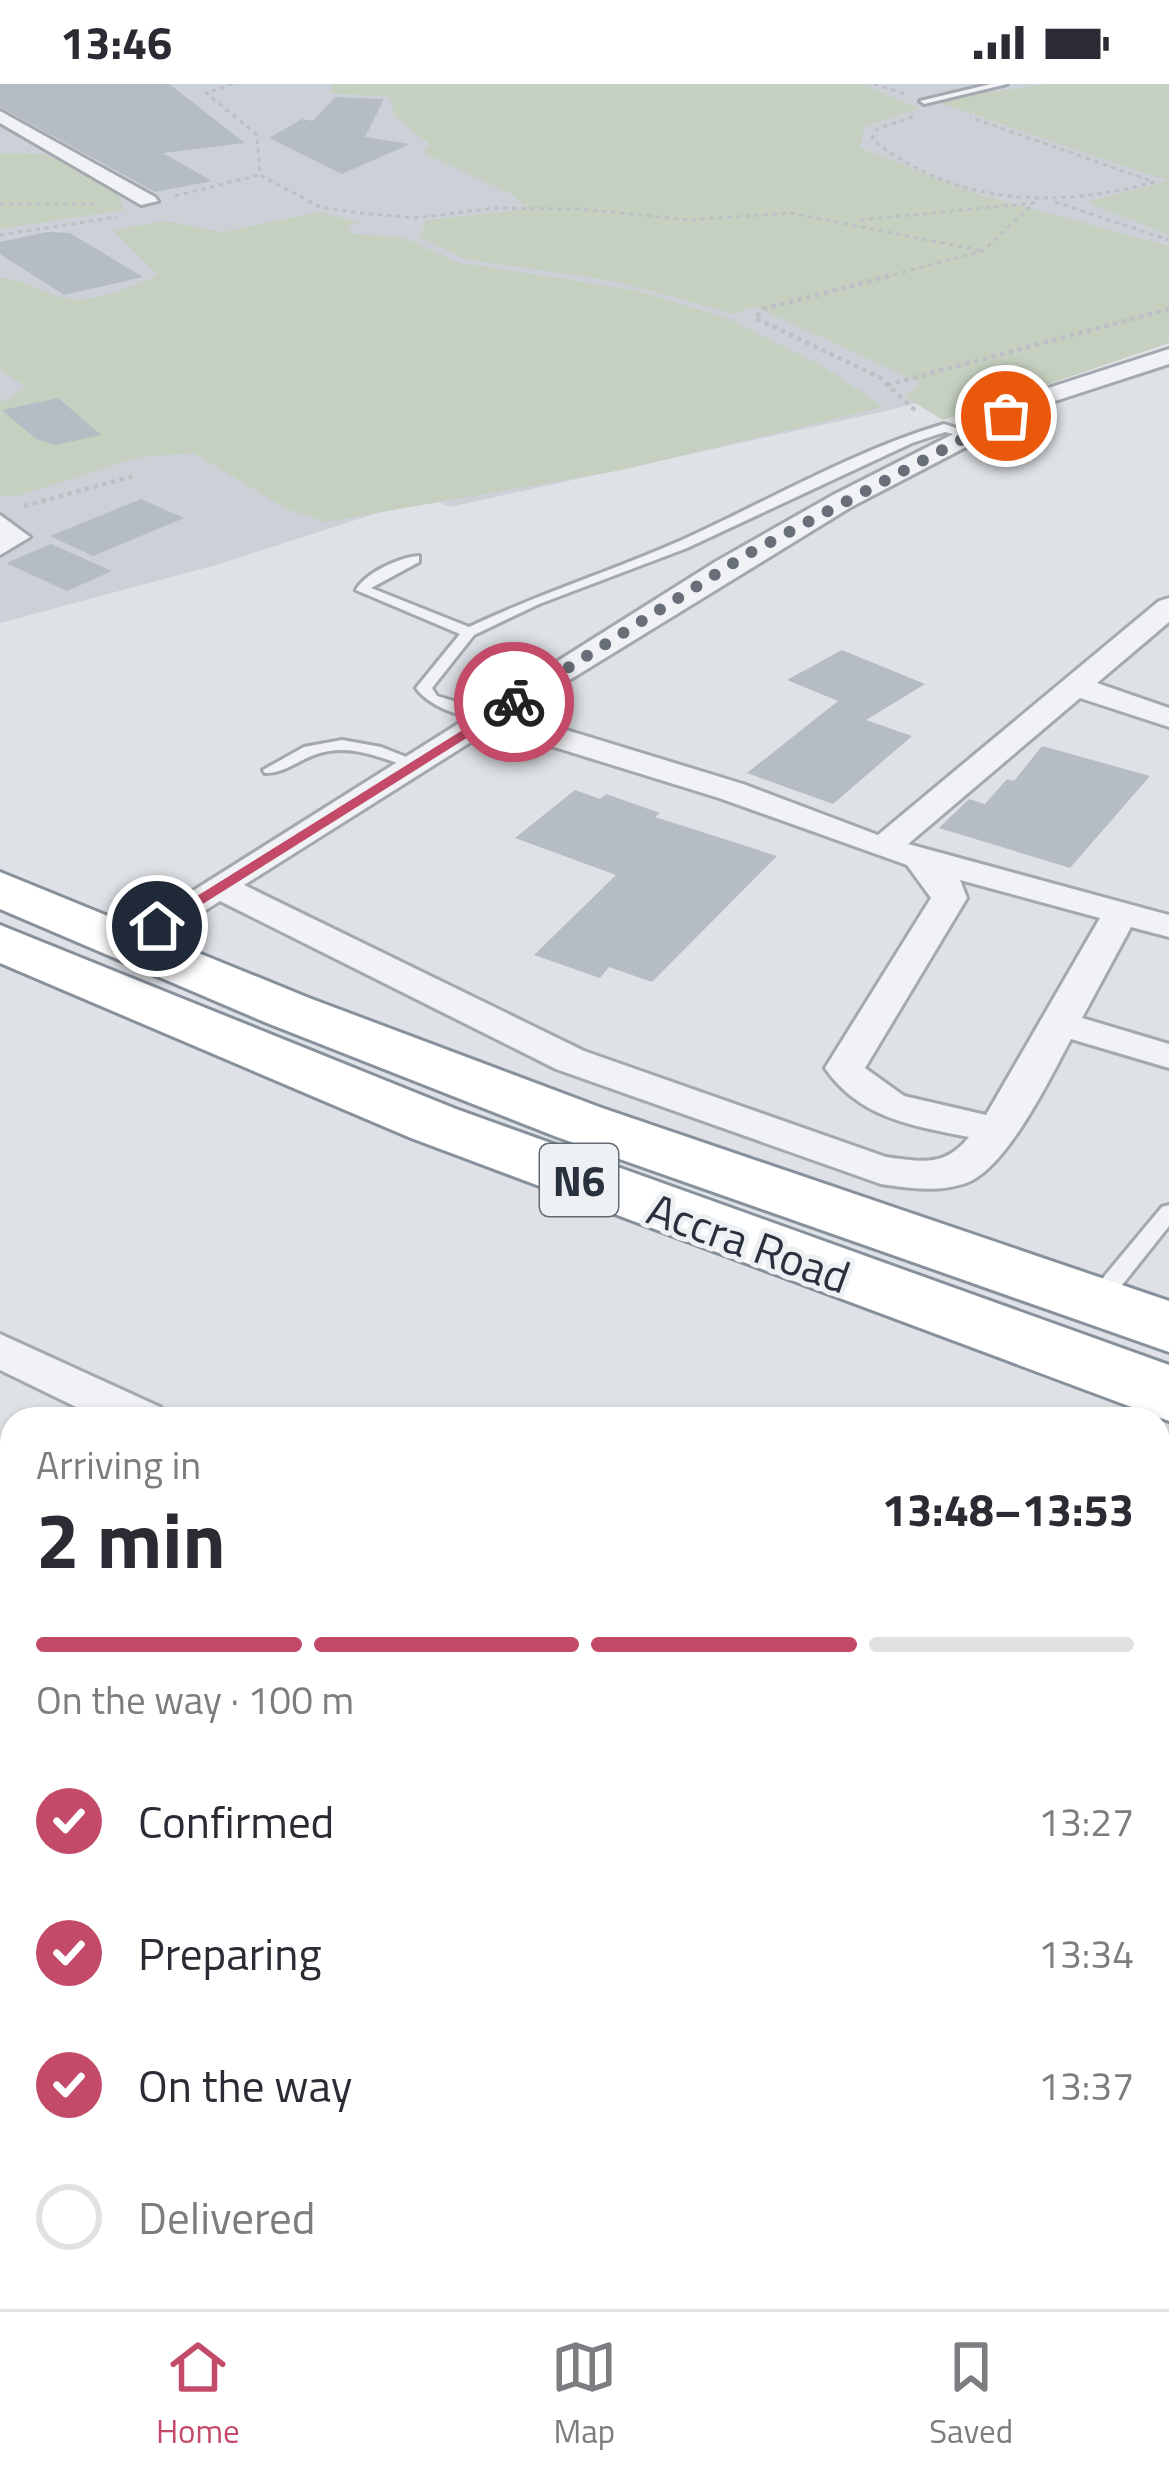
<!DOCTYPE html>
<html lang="en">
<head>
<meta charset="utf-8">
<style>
	body { margin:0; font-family:"Titillium Web",sans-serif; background:#f7f7f7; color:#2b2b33; height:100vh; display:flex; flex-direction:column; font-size:45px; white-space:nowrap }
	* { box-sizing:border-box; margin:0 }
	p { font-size:39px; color:#7c7c81 }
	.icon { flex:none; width:66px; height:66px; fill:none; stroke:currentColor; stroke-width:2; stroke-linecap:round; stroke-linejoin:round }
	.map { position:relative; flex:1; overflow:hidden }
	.side { position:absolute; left:0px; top:1323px; width:1170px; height:903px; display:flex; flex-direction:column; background:#fff; border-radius:36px 36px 0 0; box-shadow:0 3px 9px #0004 }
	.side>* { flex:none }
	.pin { position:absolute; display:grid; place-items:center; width:102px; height:102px; color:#fff; margin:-51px; border:6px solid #fff; border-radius:50%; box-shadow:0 3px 12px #0007 }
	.courier { position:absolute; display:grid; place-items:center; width:120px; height:120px; margin:-60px; border:9px solid #c34b69; border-radius:50%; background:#fff; color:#222; box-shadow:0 3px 15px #0007 }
	.overview em { font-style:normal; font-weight:700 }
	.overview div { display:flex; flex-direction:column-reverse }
	.overview { display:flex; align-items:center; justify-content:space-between; height:204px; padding:0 36px }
	h1 { font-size:78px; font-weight:700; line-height:90px }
	.bar { display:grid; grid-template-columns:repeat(4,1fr); gap:18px 12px; align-content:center; height:144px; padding:0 36px }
	.bar i { height:15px; border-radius:9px; background:#e1e1e2 }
	.bar .selected { background:#c34b69 }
	.bar p { grid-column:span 4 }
	ol { padding:0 36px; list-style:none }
	li { display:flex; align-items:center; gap:36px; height:132px }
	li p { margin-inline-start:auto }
	li .icon { padding:12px; border-radius:50%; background:#c34b69; color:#fff; stroke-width:4 }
	li:last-child { color:#7c7c81 }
	li i { width:66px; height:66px; border:6px solid #e1e1e2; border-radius:50% }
	.status { display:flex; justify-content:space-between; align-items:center; height:84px; padding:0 60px; background:#fff; direction:ltr }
	.status svg { height:33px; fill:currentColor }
	.tabs { display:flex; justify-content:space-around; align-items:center; height:168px; border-top:3px solid #e1e1e2; background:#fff; font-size:33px; color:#7c7c81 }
	.tabs a { display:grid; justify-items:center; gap:6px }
	.tabs .selected { color:#c34b69 }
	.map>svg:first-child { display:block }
</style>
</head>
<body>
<div class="status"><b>13:46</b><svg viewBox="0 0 49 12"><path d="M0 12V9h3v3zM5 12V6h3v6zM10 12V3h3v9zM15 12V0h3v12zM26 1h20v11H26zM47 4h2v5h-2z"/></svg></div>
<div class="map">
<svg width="1169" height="2225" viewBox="0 0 1169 2225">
	<rect width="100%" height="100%" fill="#dee2e6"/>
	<polygon fill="#ccd1d8" points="0,0 1169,0 1169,246 1151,258 894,325 450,423 427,413 216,481 0,539"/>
	<g fill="#c5d0c0">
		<polygon points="335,0 861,0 919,24 864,43 860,64 977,110 1169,162 1169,259 943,336 905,313 921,299 754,222 735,230 614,197 465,175 420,153 426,136 528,125 511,110 422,68 431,61 395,33 390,13 329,9"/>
		<polygon points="1050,0 1169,0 1169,151 1087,118 1168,97 931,16"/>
		<polygon points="6,69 44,70 116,104 124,126 0,145 0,70"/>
		<path d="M320,128L361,139L346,142L352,150L402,153L456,178L639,207L729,235L824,283L884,323L622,386L325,438L285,424L194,369L139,373L17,412H0V319L27,303L0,286V194C24,195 42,209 65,214C92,221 133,202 158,191L113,146L165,137L223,148Z"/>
	</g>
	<g fill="#b6bcc3">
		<polygon points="0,0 169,0 245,59 163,69 212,97 155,108 0,23"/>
		<polygon points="335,13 384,15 365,53 410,60 342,90 269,54 302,35 313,37"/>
		<polygon points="47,148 70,149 143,193 64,211 0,170 0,158"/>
		<polygon points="58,314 101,351 55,361 36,355 2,326"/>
		<polygon points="141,415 184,434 93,472 50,452"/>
		<polygon points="51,460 112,487 67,507 6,479"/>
		<polygon points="842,566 925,600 866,636 912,652 833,720 747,689 838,617 787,596"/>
		<polygon points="1042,662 1150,692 1070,784 939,744 969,715 985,720 1007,695 1014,697"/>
		<polygon points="575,706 600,715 606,710 660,729 655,733 777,772 652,898 609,883 600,894 534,871 616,791 515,754"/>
	</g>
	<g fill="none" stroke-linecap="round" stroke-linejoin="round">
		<g stroke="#a4a9b0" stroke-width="6">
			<g id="service">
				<polygon points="991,0 1007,0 924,20 920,17"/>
				<path d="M944,340L975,350L969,354L945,348L912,359L687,464L539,520L474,551L432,604L437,612L497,630V636C471,637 431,625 416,604L460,550L356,506C365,489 400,473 419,472V478L371,504L469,543C538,510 612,487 682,456C768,417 853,367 944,340Z"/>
				<path d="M342,656L381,663L424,680L416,685C385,676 353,659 320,669C301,674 284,690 265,689L263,686L304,663Z"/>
				<polygon points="1169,1121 1169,1142 1103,1225 1087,1225 1084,1219 1087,1213 1162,1123"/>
				<polygon points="1158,1573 1169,1577 1169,1600 1158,1596"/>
			</g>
		</g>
		<g stroke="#a4a9b0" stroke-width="6">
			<g id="minor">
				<polygon points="0,27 155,113 158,117 141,121 0,39"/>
				<path d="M1169,265V280L1052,318L851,423L514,630L743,700L878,751L1159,517L1169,514V538L1097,599L1169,624V643L1080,614L908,760L1169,831V853L1131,843L1082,934L1169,960V984L1071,955C1050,994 1007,1084 966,1099C937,1109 910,1104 881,1100L556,985L220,817L138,869H112L107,861L715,478L833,411L1036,308ZM493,644L719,714L907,781L931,814L825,984C859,1034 913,1042 969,1053C945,1083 922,1078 886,1073L584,967L244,801ZM960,796L1100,834L986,1031L904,1012L865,984L967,814Z"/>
				<polygon points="0,431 30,453 0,471"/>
				<polygon points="0,1250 160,1323 167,1335 101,1335 0,1286"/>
				<polygon points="1158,1704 1169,1707 1169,1757 1158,1754"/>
				<polygon points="0,2071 12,2076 12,2145 0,2140"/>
				<polygon points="136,2214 215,2214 220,2225 140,2225"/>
			</g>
		</g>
		<g stroke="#86919c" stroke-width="6">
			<g id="trunk">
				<polygon points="0,788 309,914 602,1024 1169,1217 1169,1268 557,1053 267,939 0,825"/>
				<polygon points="0,841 456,1025 1169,1281 1169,1337 411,1054 0,879"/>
			</g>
		</g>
		<g stroke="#bcc0c5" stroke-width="3" stroke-dasharray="4.5 4.5" stroke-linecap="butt">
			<polyline points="233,0 206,9 257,51 260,91 320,123 352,128 415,134 496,124 581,125 689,136 791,129 983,167"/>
			<polyline points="874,0 905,10"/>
			<path d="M913,33L877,45L872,55C955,122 1056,125 1154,98L970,33"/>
			<polyline points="175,112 259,91"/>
			<polyline points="1055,118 1169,156"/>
			<polyline points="0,120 94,120"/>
			<polyline points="860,136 1034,119 983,167 877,195"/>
			<polyline points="0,151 117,133"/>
		</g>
		<g stroke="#bcc0c5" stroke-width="4.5" stroke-dasharray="4.5 4.5" stroke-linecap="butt">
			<polyline points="889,192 763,225 755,234 879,293 917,328"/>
			<polyline points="887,301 1169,225"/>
			<polyline points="24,422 134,392"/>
		</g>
		<use href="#service" fill="#f0f2f5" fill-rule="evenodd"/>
		<use href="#minor" fill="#f0f2f5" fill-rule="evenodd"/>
		<use href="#trunk" fill="#fff" fill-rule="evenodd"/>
	</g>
	<polygon fill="#c34b69" points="514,614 519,621 163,845 149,842"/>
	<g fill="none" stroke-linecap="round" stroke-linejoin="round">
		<polyline stroke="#686f78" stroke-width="12" stroke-dasharray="0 21.6" points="514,618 746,471 1006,332"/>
	</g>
	<g text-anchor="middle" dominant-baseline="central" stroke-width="10" stroke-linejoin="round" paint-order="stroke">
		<rect fill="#edf1f4" stroke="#636b73" stroke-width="3" x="540" y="1060" width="78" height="72" rx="9"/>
		<g font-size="42" font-weight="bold" fill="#28313c">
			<text x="579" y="1096">N6</text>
		</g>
		<g font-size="45" fill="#28313c" stroke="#edf1f4">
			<text transform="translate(749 1158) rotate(20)">Accra Road</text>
		</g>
	</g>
</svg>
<div class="pin" style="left:1006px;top:332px;background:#ea580c"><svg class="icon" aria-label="bag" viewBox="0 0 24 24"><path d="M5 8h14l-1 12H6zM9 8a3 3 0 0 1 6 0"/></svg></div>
<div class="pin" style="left:157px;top:842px;background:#1f2937"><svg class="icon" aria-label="home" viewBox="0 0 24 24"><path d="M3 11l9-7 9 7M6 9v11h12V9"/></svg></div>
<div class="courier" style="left:514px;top:618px"><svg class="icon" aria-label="bike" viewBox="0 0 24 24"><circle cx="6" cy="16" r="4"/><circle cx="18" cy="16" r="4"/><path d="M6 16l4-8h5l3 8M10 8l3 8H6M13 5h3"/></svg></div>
<section class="side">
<div class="overview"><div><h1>2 min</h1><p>Arriving in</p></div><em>13:48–13:53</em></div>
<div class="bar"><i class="selected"></i><i class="selected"></i><i class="selected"></i><i></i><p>On the way · 100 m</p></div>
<ol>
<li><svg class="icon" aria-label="check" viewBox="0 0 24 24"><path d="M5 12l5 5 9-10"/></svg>Confirmed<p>13:27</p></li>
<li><svg class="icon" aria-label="check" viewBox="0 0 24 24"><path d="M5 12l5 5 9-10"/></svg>Preparing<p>13:34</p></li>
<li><svg class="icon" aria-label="check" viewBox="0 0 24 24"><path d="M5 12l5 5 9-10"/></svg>On the way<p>13:37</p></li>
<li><i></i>Delivered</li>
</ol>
</section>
</div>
<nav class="tabs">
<a class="selected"><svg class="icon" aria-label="home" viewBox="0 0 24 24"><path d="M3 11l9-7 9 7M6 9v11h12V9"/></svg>Home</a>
<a><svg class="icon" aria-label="map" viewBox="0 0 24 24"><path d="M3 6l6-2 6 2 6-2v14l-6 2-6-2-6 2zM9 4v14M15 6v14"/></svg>Map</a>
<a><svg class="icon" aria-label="saved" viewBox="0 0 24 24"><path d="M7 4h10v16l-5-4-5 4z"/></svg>Saved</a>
</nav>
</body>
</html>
